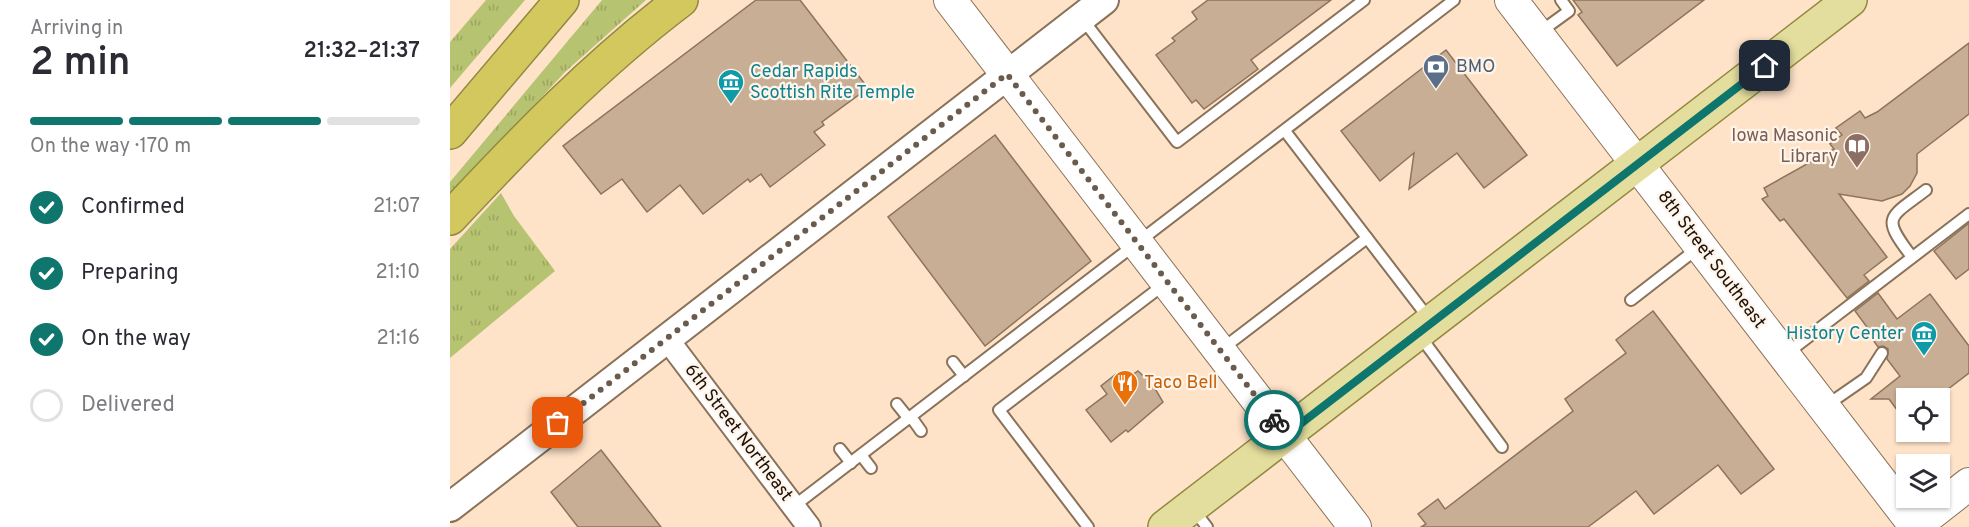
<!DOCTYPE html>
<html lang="en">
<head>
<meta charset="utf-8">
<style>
	body { margin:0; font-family:Overpass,sans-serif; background:#f2f2f3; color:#2b2b33; height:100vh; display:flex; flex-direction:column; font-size:22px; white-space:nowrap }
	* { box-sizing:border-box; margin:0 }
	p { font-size:20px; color:#7c7c81 }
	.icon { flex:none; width:33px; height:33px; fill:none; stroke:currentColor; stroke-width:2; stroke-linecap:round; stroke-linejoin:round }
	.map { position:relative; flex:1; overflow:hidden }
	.details { display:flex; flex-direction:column; background:#fff; width:450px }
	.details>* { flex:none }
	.controls { position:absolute; left:1446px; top:388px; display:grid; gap:12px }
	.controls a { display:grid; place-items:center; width:54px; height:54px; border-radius:0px; background:#fff; box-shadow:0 2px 4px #0004; font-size:30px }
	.pin { position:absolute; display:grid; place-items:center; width:51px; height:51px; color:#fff; margin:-26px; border-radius:12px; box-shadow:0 3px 9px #0006 }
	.courier { position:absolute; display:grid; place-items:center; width:60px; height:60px; margin:-30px; border:4px solid #0f766e; border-radius:50%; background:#fff; color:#222; box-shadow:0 2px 8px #0007 }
	.overview em { font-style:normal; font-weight:600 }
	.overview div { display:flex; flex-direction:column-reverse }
	.overview { display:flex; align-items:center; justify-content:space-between; height:102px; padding:0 30px }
	h1 { font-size:39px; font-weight:600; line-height:45px }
	.bar { display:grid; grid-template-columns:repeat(4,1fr); gap:9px 6px; align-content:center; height:72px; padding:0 30px }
	.bar i { height:8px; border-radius:4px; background:#e1e1e2 }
	.bar .selected { background:#0f766e }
	.bar p { grid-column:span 4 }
	ol { padding:0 30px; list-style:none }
	li { display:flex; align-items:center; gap:18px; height:66px }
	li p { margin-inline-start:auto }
	li .icon { padding:6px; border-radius:50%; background:#0f766e; color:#fff; stroke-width:4 }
	li:last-child { color:#7c7c81 }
	li i { width:33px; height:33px; border:3px solid #e1e1e2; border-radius:50% }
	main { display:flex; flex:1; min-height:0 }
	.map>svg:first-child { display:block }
</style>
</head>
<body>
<main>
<section class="details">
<div class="overview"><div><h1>2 min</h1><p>Arriving in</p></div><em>21:32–21:37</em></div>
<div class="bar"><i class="selected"></i><i class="selected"></i><i class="selected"></i><i></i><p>On the way · 170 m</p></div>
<ol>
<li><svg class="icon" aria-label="check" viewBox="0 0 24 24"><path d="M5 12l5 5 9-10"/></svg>Confirmed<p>21:07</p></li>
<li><svg class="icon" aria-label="check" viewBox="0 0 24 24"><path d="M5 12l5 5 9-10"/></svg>Preparing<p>21:10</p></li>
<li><svg class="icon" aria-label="check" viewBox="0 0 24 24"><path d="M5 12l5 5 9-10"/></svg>On the way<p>21:16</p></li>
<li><i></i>Delivered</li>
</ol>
</section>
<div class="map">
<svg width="1519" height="527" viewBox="0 0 1519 527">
	<defs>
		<pattern id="grass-tufts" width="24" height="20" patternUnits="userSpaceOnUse" patternTransform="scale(1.5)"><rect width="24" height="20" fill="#b6c370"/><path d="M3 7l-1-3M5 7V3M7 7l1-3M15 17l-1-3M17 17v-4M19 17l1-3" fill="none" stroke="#9ca660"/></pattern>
	</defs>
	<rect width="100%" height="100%" fill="#ffe3c9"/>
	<g fill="url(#grass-tufts)">
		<polygon points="36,0 75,0 0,88 0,42"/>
		<polygon points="152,0 196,0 115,72 0,197 0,182"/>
		<polygon points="51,193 64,216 105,271 0,358 0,249"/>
	</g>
	<g fill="#c8ae95" stroke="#8d745c" stroke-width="1.5">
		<polygon points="306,0 350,0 418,88 372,122 374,125 364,132 375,145 320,187 311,174 300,182 298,179 253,214 230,185 197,212 172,179 151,194 113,146"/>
		<polygon points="758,0 881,0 801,60 808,69 754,109 746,100 742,103 706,55 725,41 722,38 747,19 742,12"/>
		<polygon points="1123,0 1254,0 1167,66 1128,15 1132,12"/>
		<polygon points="1519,43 1519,114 1467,154 1467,173 1460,186 1452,194 1432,201 1389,194 1437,257 1414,275 1419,281 1397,298 1334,219 1330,221 1312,199 1318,196 1314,188 1384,149 1380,144 1392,135 1386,128 1410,111 1415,118 1427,112"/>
		<polygon points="996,50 1077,155 1034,188 1007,153 959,189 964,153 930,181 891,131"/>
		<polygon points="545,135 641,261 535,346 438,217"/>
		<polygon points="1519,223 1519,269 1506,279 1484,251"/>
		<polygon points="1428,293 1447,319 1480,294 1519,346 1519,373 1485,399 1456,399 1456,422 1439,399 1421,399 1450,376 1437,359 1438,349 1433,346 1428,347 1423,340 1425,338 1405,311"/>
		<polygon points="1203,311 1324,469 1291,494 1268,465 1204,514 1186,491 1138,527 971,527 976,524 968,514 988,499 995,509 1123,411 1115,399 1176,353 1166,340"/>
		<polygon points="688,371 703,385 713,402 678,432 676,430 661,442 636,410 657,394 651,386 666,374 672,382"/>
		<polygon points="151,450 211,527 128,527 101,492"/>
	</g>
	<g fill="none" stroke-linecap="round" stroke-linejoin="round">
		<g stroke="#8a725a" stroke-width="14">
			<g id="service">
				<polyline points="631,17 727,142 914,0"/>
				<polyline points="1090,32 1119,11 1111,0"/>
				<polyline points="835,131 980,320"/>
				<path d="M1462,257C1431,216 1438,219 1476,190"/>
				<polyline points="1181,300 1248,248"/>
				<polyline points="970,336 1052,447"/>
				<polyline points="772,349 917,238"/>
				<polyline points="1336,354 1519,214"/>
				<polyline points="503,362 514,376"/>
				<polyline points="447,404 459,419"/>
				<polyline points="1377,405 1416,378 1432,353"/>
				<polyline points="461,417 471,431"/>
				<polyline points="390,449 401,463"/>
				<polyline points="411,455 421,468"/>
				<polyline points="344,506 1004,0"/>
				<polyline points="743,509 757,527"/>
				<polyline points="638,527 549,410 716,283"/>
			</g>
		</g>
		<g stroke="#8a725a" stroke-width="26">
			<polyline id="minor" points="217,339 359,527"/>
		</g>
		<g stroke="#8a725a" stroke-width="32">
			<polyline id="tertiary" points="0,507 654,0"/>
		</g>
		<g stroke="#8a725a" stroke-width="34">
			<g id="secondary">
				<polyline points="500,0 905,527"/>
				<polyline points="1061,0 1466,527"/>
				<polyline points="1464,527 1519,484"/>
			</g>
		</g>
		<g stroke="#928840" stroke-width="36">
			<polyline id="primary" points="715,527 1400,0"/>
		</g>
		<g stroke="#928840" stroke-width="36">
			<g id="motorway">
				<polyline points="0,132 112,0"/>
				<path d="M0,218C73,140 145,65 231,0"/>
			</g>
		</g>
		<use href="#service" stroke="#fff" stroke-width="10"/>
		<use href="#minor" stroke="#fff" stroke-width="22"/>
		<use href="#tertiary" stroke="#fff" stroke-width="28"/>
		<use href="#secondary" stroke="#fff" stroke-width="32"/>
		<use href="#primary" stroke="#e4de9e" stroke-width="33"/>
		<use href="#motorway" stroke="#d2c85e" stroke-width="33"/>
	</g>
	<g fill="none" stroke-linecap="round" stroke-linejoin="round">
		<polyline stroke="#6b5b4c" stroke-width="6" stroke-dasharray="0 10.8" points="108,423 557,74 824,420"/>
		<polyline stroke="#0f766e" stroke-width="8" points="824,420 836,435 1315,66"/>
	</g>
	<defs>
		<g id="bank-pin" transform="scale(1.35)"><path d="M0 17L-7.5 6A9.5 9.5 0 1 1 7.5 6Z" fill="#5c6f8a" stroke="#fff4e9"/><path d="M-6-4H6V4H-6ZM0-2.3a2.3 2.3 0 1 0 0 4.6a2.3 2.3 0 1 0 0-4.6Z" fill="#fff"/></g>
		<g id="museum-pin" transform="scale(1.35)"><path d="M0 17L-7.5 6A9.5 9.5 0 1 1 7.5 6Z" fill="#0f9aa8" stroke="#fff4e9"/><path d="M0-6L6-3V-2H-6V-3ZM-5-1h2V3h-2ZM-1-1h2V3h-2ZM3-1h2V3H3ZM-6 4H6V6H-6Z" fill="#fff"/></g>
		<g id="library-pin" transform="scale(1.35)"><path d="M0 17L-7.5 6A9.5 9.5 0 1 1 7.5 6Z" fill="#8d6e63" stroke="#fff4e9"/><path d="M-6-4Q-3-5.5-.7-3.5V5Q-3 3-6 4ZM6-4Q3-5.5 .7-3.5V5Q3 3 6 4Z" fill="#fff"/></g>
		<g id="restaurant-pin" transform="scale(1.35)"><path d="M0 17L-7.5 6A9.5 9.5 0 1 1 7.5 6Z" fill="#e8710a" stroke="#fff4e9"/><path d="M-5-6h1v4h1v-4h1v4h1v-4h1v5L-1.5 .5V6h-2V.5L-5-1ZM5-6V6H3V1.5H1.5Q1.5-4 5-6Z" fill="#fff"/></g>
	</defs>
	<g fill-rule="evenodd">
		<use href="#bank-pin" x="986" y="67"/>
		<use href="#museum-pin" x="281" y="82"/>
		<use href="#library-pin" x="1407" y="146"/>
		<use href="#museum-pin" x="1474" y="334"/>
		<use href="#restaurant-pin" x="675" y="383"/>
	</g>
	<g text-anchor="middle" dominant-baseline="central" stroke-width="4.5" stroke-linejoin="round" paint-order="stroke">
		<g font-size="18" fill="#4e5e75" stroke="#fff4e9" text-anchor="start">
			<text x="1006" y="67">BMO</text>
		</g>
		<g font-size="18" fill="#0d838f" stroke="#fff4e9" text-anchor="start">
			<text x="300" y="72">Cedar Rapids<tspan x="300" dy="21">Scottish Rite Temple</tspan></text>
			<text x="1454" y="334" text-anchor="end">History Center</text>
		</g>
		<g font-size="18" fill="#785e54" stroke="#fff4e9" text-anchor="end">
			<text x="1388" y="136">Iowa Masonic<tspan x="1388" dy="21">Library</tspan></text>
		</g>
		<g font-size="18" fill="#1c1209" stroke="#fff4e9">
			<text transform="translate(1261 260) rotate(53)">8th Street Southeast</text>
			<text transform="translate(288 433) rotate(53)">6th Street Northeast</text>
		</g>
		<g font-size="18" fill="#c56008" stroke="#fff4e9" text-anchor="start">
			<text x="694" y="383">Taco Bell</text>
		</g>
	</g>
</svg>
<div class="controls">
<a><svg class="icon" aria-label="locate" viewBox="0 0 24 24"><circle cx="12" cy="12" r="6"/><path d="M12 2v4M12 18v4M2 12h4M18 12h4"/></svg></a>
<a><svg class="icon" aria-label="layers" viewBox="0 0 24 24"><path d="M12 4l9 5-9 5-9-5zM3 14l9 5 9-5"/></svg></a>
</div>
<div class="pin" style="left:108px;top:423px;background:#ea580c"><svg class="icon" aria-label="bag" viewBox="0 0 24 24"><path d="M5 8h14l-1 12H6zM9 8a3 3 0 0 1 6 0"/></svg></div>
<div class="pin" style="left:1315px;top:66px;background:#1f2937"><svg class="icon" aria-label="home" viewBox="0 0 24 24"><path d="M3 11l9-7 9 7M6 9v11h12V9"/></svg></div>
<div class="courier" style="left:824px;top:420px"><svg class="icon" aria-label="bike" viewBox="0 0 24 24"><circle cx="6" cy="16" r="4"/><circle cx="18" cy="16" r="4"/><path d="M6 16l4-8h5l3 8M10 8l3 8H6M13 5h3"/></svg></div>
</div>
</main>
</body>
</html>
